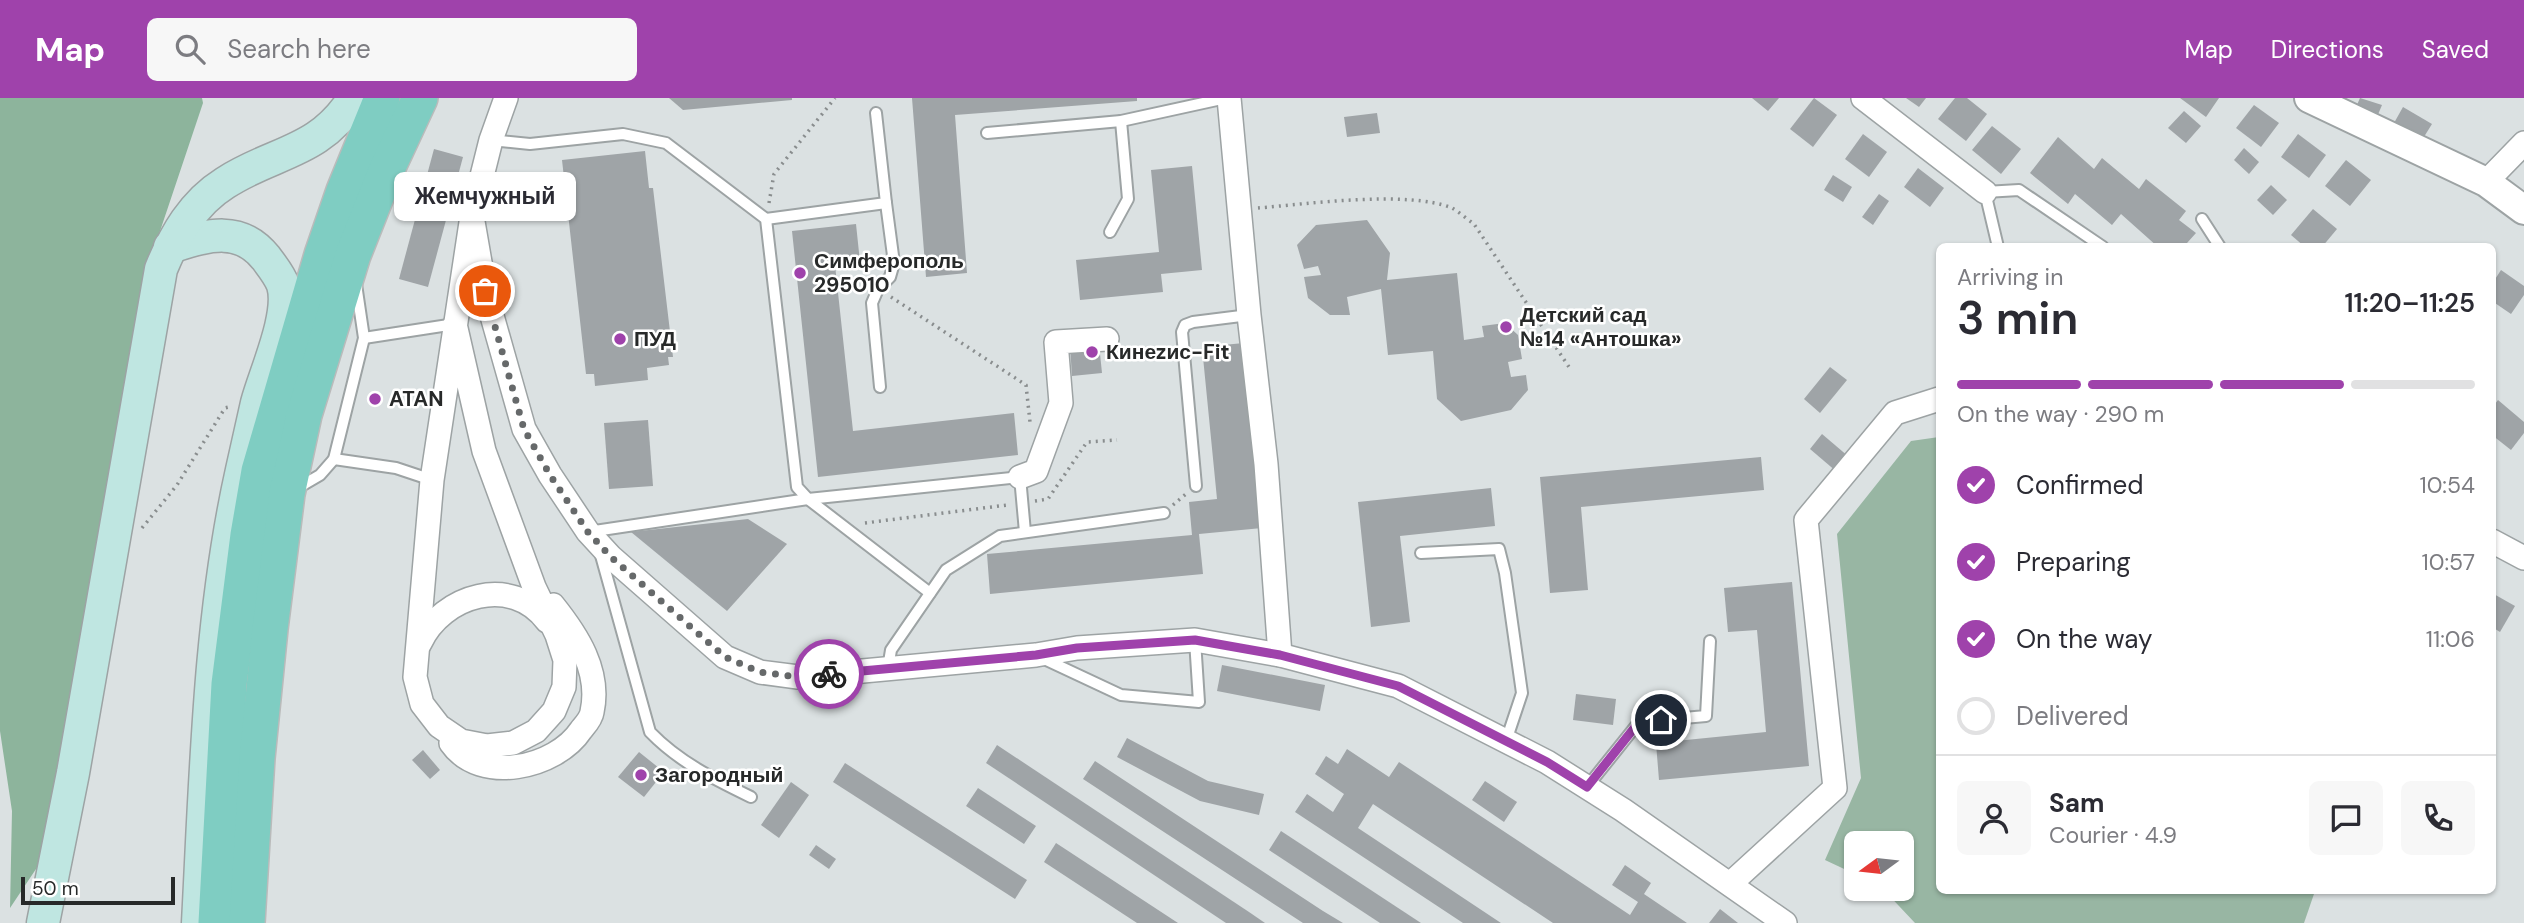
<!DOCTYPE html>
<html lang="en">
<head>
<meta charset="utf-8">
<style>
	body { margin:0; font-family:"DM Sans",sans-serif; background:#f7f7f7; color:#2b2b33; height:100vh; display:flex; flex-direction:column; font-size:26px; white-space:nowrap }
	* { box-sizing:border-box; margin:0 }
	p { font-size:23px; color:#7c7c81 }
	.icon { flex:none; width:38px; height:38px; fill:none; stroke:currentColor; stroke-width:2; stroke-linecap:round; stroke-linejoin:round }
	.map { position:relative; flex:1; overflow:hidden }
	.details { position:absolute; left:1936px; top:145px; width:560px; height:651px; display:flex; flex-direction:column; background:#fff; border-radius:10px; box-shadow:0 2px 5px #0004 }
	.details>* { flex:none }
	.needle { width:46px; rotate:255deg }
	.tools { position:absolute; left:1844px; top:733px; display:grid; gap:14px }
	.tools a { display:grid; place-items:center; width:70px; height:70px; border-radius:10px; background:#fff; box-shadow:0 2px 5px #0004; font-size:35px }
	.scale { position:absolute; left:21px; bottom:18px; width:154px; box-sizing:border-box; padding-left:7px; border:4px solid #272929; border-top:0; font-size:19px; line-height:24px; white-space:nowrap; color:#272929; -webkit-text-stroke:5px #fff; paint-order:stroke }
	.pin { position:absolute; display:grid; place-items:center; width:60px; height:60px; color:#fff; margin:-30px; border:4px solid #fff; border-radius:50%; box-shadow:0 2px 7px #0007 }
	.courier { position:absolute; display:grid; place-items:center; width:70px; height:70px; margin:-35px; border:5px solid #9f42ab; border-radius:50%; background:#fff; color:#222; box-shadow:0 2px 9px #0007 }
	.bubble { position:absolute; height:49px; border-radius:10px; background:#fff; box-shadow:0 2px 5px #0004; font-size:23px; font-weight:600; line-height:49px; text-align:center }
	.summary em { font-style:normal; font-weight:600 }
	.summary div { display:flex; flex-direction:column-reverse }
	.summary { display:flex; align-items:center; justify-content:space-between; height:119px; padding:0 21px }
	h1 { font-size:46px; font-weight:600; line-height:52px }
	.bar { display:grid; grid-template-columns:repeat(4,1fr); gap:10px 7px; align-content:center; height:84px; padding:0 21px }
	.bar i { height:9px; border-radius:5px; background:#e1e1e2 }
	.bar .current { background:#9f42ab }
	.bar p { grid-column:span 4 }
	.line { display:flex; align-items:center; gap:18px; padding:0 21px; border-top:2px solid #e1e1e2 }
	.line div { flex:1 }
	.round { display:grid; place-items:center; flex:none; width:74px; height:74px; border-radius:10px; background:#f7f7f7 }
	ol { padding:0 21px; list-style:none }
	li { display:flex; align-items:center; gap:21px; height:77px }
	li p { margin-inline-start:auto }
	li .icon { padding:7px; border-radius:50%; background:#9f42ab; color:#fff; stroke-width:4 }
	li:last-child { color:#7c7c81 }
	li i { width:38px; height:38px; border:4px solid #e1e1e2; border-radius:50% }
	header { display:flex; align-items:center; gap:42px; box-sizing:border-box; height:98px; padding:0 35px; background:#9f42ab; color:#fff }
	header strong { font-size:33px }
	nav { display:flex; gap:38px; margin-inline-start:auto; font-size:24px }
	.search { width:490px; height:63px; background:#f7f7f7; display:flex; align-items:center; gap:18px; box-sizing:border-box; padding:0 24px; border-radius:10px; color:#7c7c81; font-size:26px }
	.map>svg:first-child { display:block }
</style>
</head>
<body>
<header>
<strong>Map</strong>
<div class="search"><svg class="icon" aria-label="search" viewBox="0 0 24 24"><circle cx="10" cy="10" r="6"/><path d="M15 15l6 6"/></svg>Search here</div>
<nav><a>Map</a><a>Directions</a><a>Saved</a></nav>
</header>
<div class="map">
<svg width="2524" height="825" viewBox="0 0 2524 825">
	<rect width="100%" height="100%" fill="#dbe1e2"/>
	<polygon fill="#98b6a3" points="1939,339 1939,793 2315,793 2304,825 1915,825 1883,791 1902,791 1902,746 1857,746 1857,777 1825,762 1861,680 1837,436 1911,343"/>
	<polygon fill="#8db49c" points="0,0 202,0 203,5 151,160 42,762 10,810 12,713 0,633"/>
	<g fill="#9fa4a7">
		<polygon points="669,0 792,0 792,2 683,12"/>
		<polygon points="912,0 1137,0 1137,3 955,17 967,175 926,179"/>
		<polygon points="1752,0 1779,0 1768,13"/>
		<polygon points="1814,0 1837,17 1813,49 1790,31"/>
		<polygon points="1906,0 1926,0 1919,9"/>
		<polygon points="1955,0 1967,0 1987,16 1966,43 1938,21"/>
		<polygon points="2180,0 2219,0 2206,19"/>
		<polygon points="2360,0 2382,7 2374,26 2353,16"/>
		<polygon points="2254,7 2279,25 2261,49 2236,30"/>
		<polygon points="2403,9 2432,26 2422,42 2394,25"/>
		<polygon points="2184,13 2201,28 2186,45 2168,30"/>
		<polygon points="1377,15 1380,35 1347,39 1344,19"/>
		<polygon points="1992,28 2021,51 2001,76 1972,52"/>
		<polygon points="1863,36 1887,54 1869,79 1845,61"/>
		<polygon points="2298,36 2326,57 2309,80 2281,59"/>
		<polygon points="2058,39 2094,71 2102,60 2139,91 2146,81 2186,113 2179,122 2196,135 2187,145 2191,149 2158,149 2121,116 2112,127 2075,96 2068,106 2030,75"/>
		<polygon points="2244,50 2259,64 2249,76 2234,62"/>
		<polygon points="434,51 463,59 428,189 399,181"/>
		<polygon points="645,53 649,90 653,90 673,259 668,259 669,267 647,270 648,282 595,288 594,276 586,276 562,62"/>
		<polygon points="2346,62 2371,82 2350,108 2325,88"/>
		<polygon points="1192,68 1202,172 1161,176 1163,194 1080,202 1076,162 1159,154 1151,72"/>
		<polygon points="1918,70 1944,90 1930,109 1904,89"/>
		<polygon points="1833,77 1852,89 1843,104 1824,92"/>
		<polygon points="2271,87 2287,102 2273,117 2257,102"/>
		<polygon points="1879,96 1889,103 1873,127 1862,119"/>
		<polygon points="2313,111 2337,131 2322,149 2305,149 2291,137"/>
		<polygon points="1367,122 1390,155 1387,182 1457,175 1464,242 1484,239 1482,228 1505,225 1518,237 1522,261 1508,264 1511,279 1526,277 1528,292 1511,312 1461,323 1437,301 1433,253 1388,257 1381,191 1347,199 1350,217 1330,217 1308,200 1304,179 1321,177 1318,168 1304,171 1297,147 1316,127"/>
		<polygon points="856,126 860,164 835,167 853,333 1014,315 1018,357 818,379 792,133"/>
		<polygon points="2501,172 2524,188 2524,197 2511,216 2492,203 2492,186"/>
		<polygon points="1244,245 1262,430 1199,436 1203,476 990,496 987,456 1192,437 1189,404 1217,401 1202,249"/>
		<polygon points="1099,246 1102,275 1072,278 1070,249"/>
		<polygon points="1830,269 1847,282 1820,315 1804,301"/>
		<polygon points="2498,302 2524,324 2524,335 2511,352 2492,337 2492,310"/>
		<polygon points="648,322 653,388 609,391 604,325"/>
		<polygon points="1822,336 1849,359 1837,374 1810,351"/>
		<polygon points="1761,359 1764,392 1581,409 1588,492 1550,495 1540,379"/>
		<polygon points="1491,390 1495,428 1400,438 1410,524 1371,529 1358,404"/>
		<polygon points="748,421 787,446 727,513 631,434"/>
		<polygon points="1792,484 1809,668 1659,682 1656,645 1766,634 1757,532 1728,534 1724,490"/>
		<polygon points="2492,495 2515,508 2500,534 2492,529"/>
		<polygon points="1222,567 1325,587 1320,613 1217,593"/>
		<polygon points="1576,596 1616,601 1613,627 1573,622"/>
		<polygon points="1127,640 1208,683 1264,696 1259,717 1200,703 1117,659"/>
		<polygon points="997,647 1249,814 1265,825 1226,825 986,665"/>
		<polygon points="1347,651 1389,679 1399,664 1630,817 1638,804 1612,787 1625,767 1651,785 1644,796 1687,825 1553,825 1373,706 1358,730 1501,825 1463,825 1295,714 1307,696 1333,714 1344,696 1315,676 1326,658 1338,666"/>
		<polygon points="423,652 440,672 430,681 412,662"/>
		<polygon points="639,654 664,674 644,699 618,679"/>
		<polygon points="1095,663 1323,813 1343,825 1303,825 1083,681"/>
		<polygon points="845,665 1027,782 1015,801 833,684"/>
		<polygon points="1485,683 1517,704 1504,724 1472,702"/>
		<polygon points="791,684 809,697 779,740 761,727"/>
		<polygon points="978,690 1036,728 1024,746 966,708"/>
		<polygon points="1281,733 1421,825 1380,825 1269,752"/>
		<polygon points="1056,745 1178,825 1137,825 1044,764"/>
		<polygon points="816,747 836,761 829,771 809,757"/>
		<polygon points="1720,811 1738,825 1709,825"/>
	</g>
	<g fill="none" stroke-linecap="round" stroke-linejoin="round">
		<g stroke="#9da3a4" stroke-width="14">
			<g id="service">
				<polyline points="987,35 1121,23 1226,0"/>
				<polyline points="491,42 530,46 623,36 666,45 766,121 797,389 808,401 930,495"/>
				<polyline points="766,121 886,105 876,15"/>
				<polyline points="2202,121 2220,149"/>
				<polyline points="1110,134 1128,101 1121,23"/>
				<polyline points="1998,149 1985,94 2019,92 2103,149"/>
				<polyline points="364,240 455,226"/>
				<polyline points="880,289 872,205 878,191 890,179 894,165 886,105"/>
				<polyline points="334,361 396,370 432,382"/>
				<polyline points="1196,388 1182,234 1185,227 1193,224 1249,217"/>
				<polyline points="296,391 320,377 334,361 364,240 356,186"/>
				<polyline points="588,434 808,401 1020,379 1025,434"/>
				<path d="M600,454L650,634C679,664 714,681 751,699"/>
				<polyline points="1421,455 1499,451 1505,475 1522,595 1506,643"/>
				<polyline points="1042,560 1121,597 1199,604 1195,542"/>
				<polyline points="888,570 891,552 946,472 1000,438 1164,415"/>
				<polyline points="1587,689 1639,624 1706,618 1710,543"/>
			</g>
		</g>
		<g stroke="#9da3a4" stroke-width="26">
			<g id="minor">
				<polyline points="1229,0 1249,217 1266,366 1280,557"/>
				<polyline points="1863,0 1985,94"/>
				<polyline points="2486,84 2524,45"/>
				<polyline points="472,118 485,193 524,331 550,377 588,434 611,459 725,559 760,574 798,579 1036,557 1077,550 1195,542 1280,557 1398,588 1547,664 1623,712 1785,825"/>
				<polyline points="455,226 484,353 534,489 557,537 565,562 564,589 554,613 536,633 513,645 487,648 461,643 439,628 422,606 415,579 432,382 472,118 491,42 506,0"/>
				<polyline points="1020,379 1036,373 1061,305 1056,244 1107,241"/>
				<polyline points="2492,443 2524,460"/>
				<path d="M420,545C442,497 512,476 547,523"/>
				<path d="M451,645C480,687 556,670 581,632C585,627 591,621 592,614C601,573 577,537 553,507"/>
				<polyline points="1730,786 1835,690 1806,422 1895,315 1939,301"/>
			</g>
		</g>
		<g stroke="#9da3a4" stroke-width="32">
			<polyline id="tertiary" points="2309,0 2486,84 2524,112"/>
		</g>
		<g stroke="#9da3a4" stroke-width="35">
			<g id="secondary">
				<path d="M170,149C206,138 239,126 266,160C272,168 280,178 283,187C292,217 265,275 257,305C252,327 247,350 242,372C209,520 206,674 198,825"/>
				<path d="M43,825L73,675L161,171C175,137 193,105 225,85C274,53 319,56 354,0"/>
			</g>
		</g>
		<g stroke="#babbbb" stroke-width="38">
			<g id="primary">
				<polyline points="216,825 229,586 248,437 259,373 322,157 344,93 382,0"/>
				<polyline points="247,825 257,660 270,531 287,396 304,317 353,157 387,71 420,0"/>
			</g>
		</g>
		<g stroke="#898d8e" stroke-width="3.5" stroke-dasharray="2 5" stroke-linecap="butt">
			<polyline points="769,105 774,76 835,0"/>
			<path d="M1258,110C1307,106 1408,92 1452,110C1459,114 1467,121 1474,126L1569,269"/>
			<polyline points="891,199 1026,287 1030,324"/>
			<polyline points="1035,403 1048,401 1087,344 1117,342"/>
			<polyline points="1173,407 1186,396"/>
			<polyline points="865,425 1007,407"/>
			<polyline points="142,430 177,387 225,310 229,309"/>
		</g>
		<use href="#service" stroke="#fff" stroke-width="10"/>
		<use href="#minor" stroke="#fff" stroke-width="23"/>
		<use href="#tertiary" stroke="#fff" stroke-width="28"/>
		<use href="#secondary" stroke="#bfe6e1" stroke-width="32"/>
		<use href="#primary" stroke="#7fcdc2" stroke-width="35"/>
	</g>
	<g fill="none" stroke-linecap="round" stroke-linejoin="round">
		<polyline stroke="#66696a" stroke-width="7" stroke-dasharray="0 12.6" points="485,193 524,331 550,377 588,434 611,459 725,559 760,574 798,579 829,576"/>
		<polyline stroke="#9f42ab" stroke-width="9" points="829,576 1036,557 1077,550 1195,542 1280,557 1398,588 1547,664 1587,689 1639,624 1661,622"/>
	</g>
	<g fill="#9f42ab" stroke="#fff" stroke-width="2.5">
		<circle cx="800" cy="175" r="7"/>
		<circle cx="1506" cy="229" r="7"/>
		<circle cx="620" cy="241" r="7"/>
		<circle cx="1092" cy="254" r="7"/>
		<circle cx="375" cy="301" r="7"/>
		<circle cx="641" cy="677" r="7"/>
	</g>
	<g text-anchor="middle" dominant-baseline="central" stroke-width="5" stroke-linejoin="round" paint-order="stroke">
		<g font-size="21" font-weight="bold" fill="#272929" stroke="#fff" text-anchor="start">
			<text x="814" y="163">Симферополь<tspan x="814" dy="24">295010</tspan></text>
			<text x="1520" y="217">Детский сад<tspan x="1520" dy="24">№14 «Антошка»</tspan></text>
			<text x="634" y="241">ПУД</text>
			<text x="1106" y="254">Кинеzис-Fit</text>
			<text x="389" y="301">ATAN</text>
			<text x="655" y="677">Загородный</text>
		</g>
	</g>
</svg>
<div class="tools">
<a><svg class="needle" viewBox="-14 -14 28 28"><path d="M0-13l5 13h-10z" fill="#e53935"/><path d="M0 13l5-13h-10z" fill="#7c7c81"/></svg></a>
</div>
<div class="scale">50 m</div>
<div class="pin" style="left:485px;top:193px;background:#ea580c"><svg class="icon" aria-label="bag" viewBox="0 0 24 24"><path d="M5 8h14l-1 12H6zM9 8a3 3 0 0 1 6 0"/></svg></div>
<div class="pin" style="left:1661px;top:622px;background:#1f2937"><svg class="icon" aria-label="home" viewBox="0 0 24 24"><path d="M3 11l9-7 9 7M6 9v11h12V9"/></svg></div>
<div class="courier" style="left:829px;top:576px"><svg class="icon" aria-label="bike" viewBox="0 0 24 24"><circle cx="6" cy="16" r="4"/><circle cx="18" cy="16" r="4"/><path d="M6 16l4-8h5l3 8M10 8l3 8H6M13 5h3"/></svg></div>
<div class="bubble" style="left:394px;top:74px;width:182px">Жемчужный</div>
<section class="details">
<div class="summary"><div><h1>3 min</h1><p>Arriving in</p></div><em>11:20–11:25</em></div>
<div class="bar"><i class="current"></i><i class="current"></i><i class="current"></i><i></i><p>On the way · 290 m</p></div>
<ol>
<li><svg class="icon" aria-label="check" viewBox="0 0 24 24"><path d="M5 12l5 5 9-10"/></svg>Confirmed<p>10:54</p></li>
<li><svg class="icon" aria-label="check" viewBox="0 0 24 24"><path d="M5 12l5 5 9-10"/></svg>Preparing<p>10:57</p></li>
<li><svg class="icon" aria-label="check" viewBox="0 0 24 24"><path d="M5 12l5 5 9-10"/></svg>On the way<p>11:06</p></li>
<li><i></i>Delivered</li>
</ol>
<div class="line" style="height:126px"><a class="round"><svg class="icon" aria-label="person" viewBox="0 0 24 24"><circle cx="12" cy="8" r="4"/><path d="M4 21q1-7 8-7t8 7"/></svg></a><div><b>Sam</b><p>Courier · 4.9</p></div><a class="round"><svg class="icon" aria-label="chat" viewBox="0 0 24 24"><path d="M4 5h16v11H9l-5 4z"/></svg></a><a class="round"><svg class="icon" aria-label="phone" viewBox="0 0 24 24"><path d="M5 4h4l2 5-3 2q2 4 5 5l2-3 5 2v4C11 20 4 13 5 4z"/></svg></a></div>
</section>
</div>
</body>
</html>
